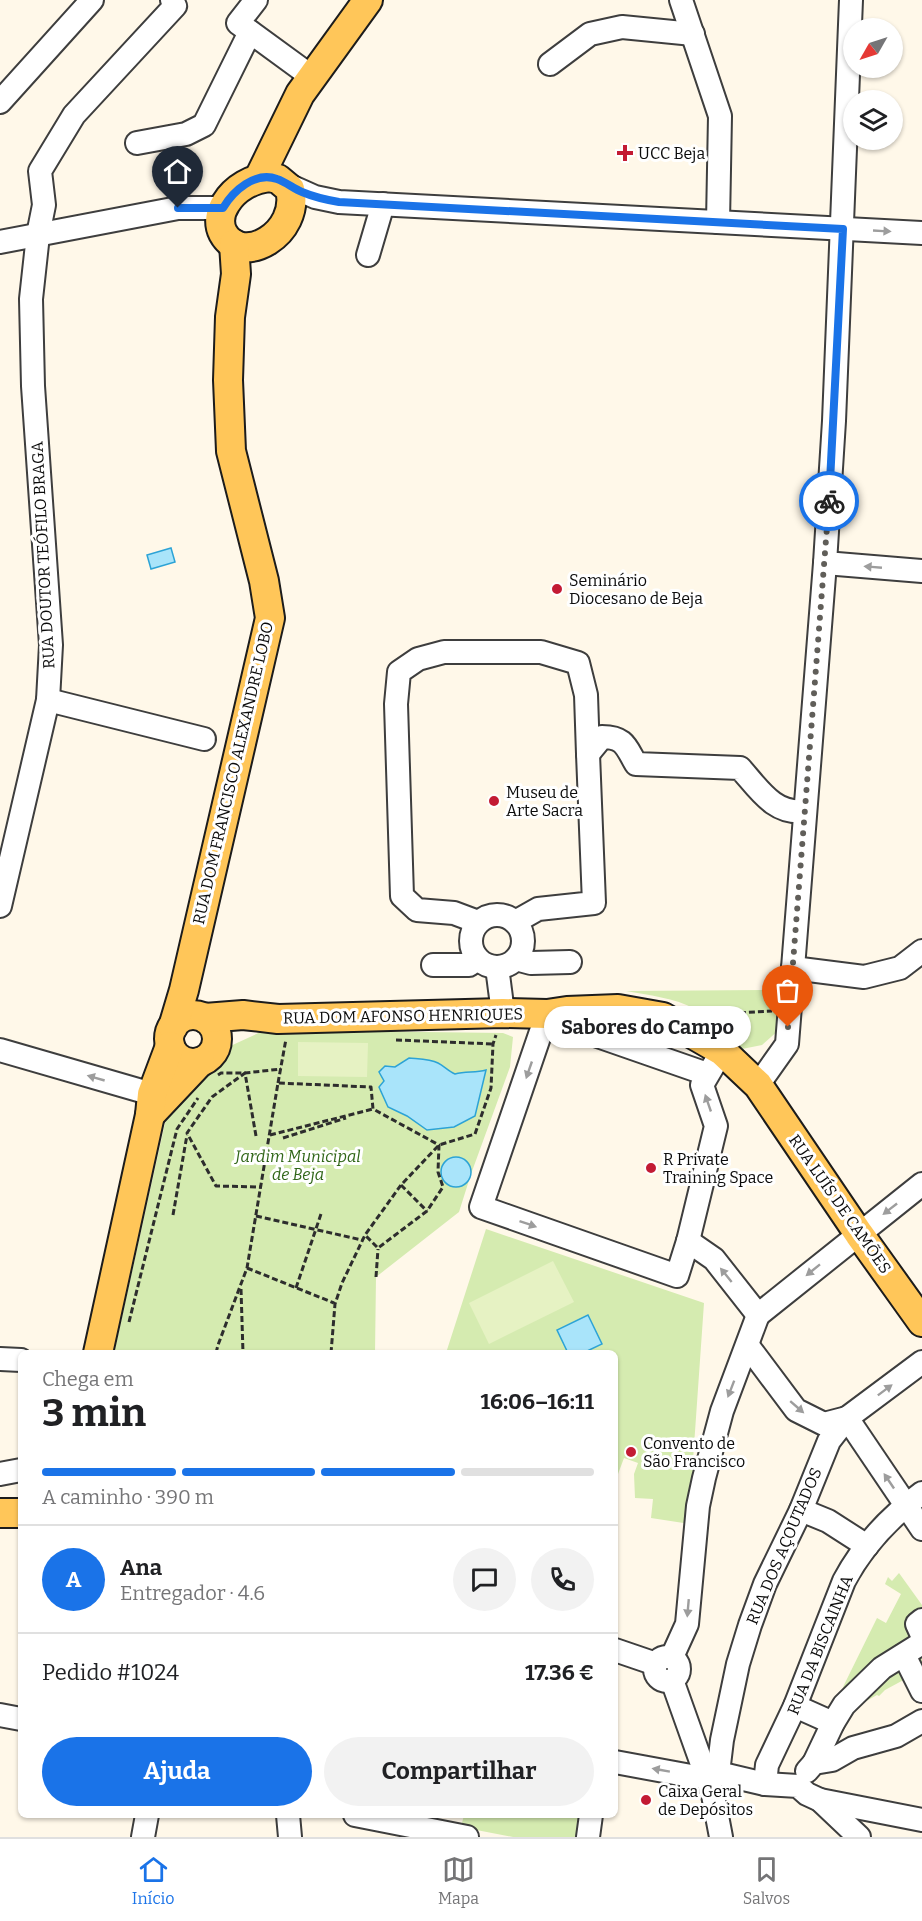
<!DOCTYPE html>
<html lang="pt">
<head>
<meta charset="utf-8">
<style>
	body { margin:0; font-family:Bitter,serif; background:#f2f2f2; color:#202124; height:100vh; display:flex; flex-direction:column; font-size:22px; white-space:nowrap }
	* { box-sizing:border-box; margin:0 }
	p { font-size:20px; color:#757577 }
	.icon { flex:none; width:33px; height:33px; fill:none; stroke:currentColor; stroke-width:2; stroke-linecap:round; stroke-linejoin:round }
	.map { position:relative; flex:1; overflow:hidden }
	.sheet { position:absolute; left:18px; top:1350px; width:600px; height:468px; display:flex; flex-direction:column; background:#fff; border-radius:9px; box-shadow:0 2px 4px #0004 }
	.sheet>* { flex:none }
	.needle { width:39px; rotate:231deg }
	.fabs { position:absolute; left:843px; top:18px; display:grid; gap:12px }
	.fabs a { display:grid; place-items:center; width:60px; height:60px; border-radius:50%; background:#fff; box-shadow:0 2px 4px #0004; font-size:30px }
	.pin { position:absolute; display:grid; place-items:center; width:51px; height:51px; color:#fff; margin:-62px -26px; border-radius:50% 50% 50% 0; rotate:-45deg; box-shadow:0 0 6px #0007 }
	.pin .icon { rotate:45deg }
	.courier { position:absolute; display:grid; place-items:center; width:60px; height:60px; margin:-30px; border:4px solid #1a73e8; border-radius:50%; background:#fff; color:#222; box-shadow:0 2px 8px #0007 }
	.bubble { position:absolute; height:42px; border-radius:21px; background:#fff; box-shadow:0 2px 4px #0004; font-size:20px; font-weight:700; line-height:42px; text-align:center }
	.head em { font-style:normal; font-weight:700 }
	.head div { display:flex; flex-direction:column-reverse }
	.head { display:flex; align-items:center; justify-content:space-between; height:102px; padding:0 24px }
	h1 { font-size:39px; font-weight:700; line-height:45px }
	.bar { display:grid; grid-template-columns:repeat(4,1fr); gap:9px 6px; align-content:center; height:72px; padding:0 24px }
	.bar i { height:8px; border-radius:4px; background:#e0e0e0 }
	.bar .on { background:#1a73e8 }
	.bar p { grid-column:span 4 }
	.line { display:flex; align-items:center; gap:15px; padding:0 24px; border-top:2px solid #e0e0e0 }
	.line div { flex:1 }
	.round { display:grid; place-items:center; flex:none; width:63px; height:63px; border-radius:32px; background:#f2f2f2 }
	.primary-button { display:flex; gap:12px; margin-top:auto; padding:12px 24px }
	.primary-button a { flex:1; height:69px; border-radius:36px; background:#1a73e8; color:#fff; font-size:24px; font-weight:700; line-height:69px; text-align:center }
	.primary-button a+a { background:#f2f2f2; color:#202124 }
	.dock { display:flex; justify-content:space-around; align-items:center; height:84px; border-top:2px solid #e0e0e0; background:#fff; font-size:16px; color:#757577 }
	.dock a { display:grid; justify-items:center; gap:3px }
	.dock .on { color:#1a73e8 }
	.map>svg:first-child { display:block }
</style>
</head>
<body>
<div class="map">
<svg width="922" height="1837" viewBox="0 0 922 1837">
	<rect width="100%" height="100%" fill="#fff8e9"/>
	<g fill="#d5ebb0">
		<path d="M780,990V1029L762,1045L742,1049C731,1035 712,1018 695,1009C675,998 648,995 626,991Z"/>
		<polygon points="265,1030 503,1033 513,1037 510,1067 471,1174 459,1212 376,1277 375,1353 114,1353 165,1123 192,1079 226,1048"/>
		<polygon points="486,1229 704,1303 693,1460 703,1461 690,1524 651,1518 653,1499 635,1498 634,1474 638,1463 624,1458 615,1482 615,1353 446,1353"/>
		<polygon points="899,1573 922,1605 922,1670 885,1690 879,1696 877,1695 859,1705 840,1727 830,1720 844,1685 877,1618 886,1623 901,1594 885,1584 888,1577 892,1581"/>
		<polygon points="464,1815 584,1815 581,1837 513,1837 461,1827"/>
	</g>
	<g fill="#e6f2c3">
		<polygon points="298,1042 368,1043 367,1077 298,1076"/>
		<polygon points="553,1261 574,1302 489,1344 469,1303"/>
	</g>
	<g fill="#a9e4fa" stroke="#2ca3d6" stroke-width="1.5">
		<polygon points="171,548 175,562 151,569 147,555"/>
		<path d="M409,1058C418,1059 430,1059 438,1063C444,1066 448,1071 455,1074C466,1071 475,1073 486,1070L475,1116L454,1127L427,1130L407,1116L388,1107L379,1087L384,1081L379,1072L385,1066L395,1067Z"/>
		<circle cx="456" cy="1172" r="15"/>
		<polygon points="588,1315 602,1344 583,1353 568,1353 557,1330"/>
	</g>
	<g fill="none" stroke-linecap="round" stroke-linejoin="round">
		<g stroke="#3e3e3e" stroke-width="26">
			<g id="minor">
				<polyline points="256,0 238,23 312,77"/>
				<polyline points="681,0 720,116 718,222"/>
				<polyline points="550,64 590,34 622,27 693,34"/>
				<polyline points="0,102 92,0"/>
				<polyline points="137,143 186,134 204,125 250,32"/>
				<polyline points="286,184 315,197 339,202 922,233"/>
				<polyline points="0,242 178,208 223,208"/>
				<polyline points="368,255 383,204"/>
				<polyline points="825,563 922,571"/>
				<polyline points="48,700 204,739"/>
				<polyline points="0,906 48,700 51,645 33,386 31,299 38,235 44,205 40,171 74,115 175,6 172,0"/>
				<circle cx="497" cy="941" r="26"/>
				<path d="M478,922L454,913L417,910L402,896L396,704L399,672L418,659L444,652H541L578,663L586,695L588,754L602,737C625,737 626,747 636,764L740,768C759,789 774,815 805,811"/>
				<polyline points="515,922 538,909 594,903 588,754"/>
				<polyline points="516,959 531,963 570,962"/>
				<polyline points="433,965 469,965 477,959"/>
				<polyline points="497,967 503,1013"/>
				<polyline points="793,968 864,977 900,968 922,951"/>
				<polyline points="567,1011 592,1034 707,1074"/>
				<polyline points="547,1014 481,1207 677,1276 688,1241 716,1126 702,1085 722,1051"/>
				<polyline points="0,1050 152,1094"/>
				<polyline points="758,1085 787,1044 825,563 834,421 851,0"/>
				<polyline points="688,1241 714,1259 758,1315"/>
				<polyline points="758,1315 922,1184"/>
				<polyline points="748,1346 796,1410 824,1424 847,1418"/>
				<polyline points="0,1359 21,1360"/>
				<polyline points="847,1418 922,1529"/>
				<polyline points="0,1474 21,1470"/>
				<polyline points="801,1510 828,1521 867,1546"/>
				<polyline points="922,1620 917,1624 922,1635"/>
				<polyline points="615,1650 656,1664"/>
				<polyline points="904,1655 922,1691"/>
				<circle cx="667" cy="1669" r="12"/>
				<polyline points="672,1657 687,1624 698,1506 704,1478 722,1411 758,1315"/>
				<polyline points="672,1680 713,1795 721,1837"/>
				<polyline points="795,1706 833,1723"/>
				<polyline points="0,1715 21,1719"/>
				<polyline points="615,1762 691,1776 707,1776 718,1773 765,1784 798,1786 807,1794 820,1800 859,1837"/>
				<polyline points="814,1763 833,1723 844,1705 882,1668 922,1643"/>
				<polyline points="807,1771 814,1763 832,1760 853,1748 896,1736 922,1721"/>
				<polyline points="718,1773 722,1740 738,1664 750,1625 765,1584 801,1510 829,1441 847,1418 922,1362"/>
				<path d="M765,1784L767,1765L795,1706L844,1581C862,1547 891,1516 922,1493"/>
				<polyline points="820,1800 922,1820"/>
				<polyline points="288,1815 290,1837"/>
				<polyline points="355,1815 467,1837"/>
				<polyline points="143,1837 147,1815"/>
				<polyline points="588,1837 591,1815"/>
			</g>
		</g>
		<g stroke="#1c1c1c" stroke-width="32">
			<g id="major">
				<path d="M269,177L278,179L290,189C301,233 242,268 223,233C218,223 220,212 226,203C235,188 252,179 269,177Z"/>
				<polyline points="259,178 300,94 368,0"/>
				<circle cx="193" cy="1039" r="24"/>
				<polyline points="205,1018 243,1015 278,1019 503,1013 547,1014 567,1011 618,1009 663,1017 722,1051 758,1085 859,1234 922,1322"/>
				<polyline points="173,1027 184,990 270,618 264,581 231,451 228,380 230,317 236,274 234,244"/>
				<polyline points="150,1115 200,1062"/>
				<polyline points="98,1353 150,1115 152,1094 170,1046"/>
				<polyline points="0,1513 21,1513"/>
			</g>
		</g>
		<g stroke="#2d2d2d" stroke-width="3" stroke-dasharray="6 3" stroke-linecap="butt">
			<polyline points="704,1015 772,1011"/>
			<polyline points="396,1040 493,1044"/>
			<polyline points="218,1075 221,1073 245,1073 281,1069"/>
			<polyline points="278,1083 286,1039"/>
			<polyline points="270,1135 373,1109"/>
			<polyline points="256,1136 245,1073 212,1097 187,1133 216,1186 261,1187"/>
			<polyline points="283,1138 346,1118"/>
			<polyline points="401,1185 427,1211"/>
			<polyline points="173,1215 187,1135"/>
			<polyline points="256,1216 362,1240"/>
			<polyline points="247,1268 334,1303"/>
			<polyline points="376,1277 378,1249"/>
			<polyline points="296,1288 321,1214"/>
			<polyline points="241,1289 243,1353"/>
			<polyline points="129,1322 177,1129 198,1098"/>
			<polyline points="216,1353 218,1345 247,1268 278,1083 371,1087 373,1109 439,1145 438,1172 443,1187 427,1211 378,1248 365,1235"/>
			<polyline points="331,1353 335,1304 342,1283 365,1235 401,1185 439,1145 475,1134 491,1088 493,1044 496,1035"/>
		</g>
		<use href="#minor" stroke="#fff" stroke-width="22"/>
		<use href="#major" stroke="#ffc659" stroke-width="28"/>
	</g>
	<defs><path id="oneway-solid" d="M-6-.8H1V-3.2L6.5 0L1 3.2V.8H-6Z" transform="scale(1.5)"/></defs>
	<g fill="#9d9d9d">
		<use href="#oneway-solid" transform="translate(882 231) rotate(3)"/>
		<use href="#oneway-solid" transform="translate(873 567) rotate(-175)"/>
		<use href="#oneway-solid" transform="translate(529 1070) rotate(109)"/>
		<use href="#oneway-solid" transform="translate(96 1078) rotate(-164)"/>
		<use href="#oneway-solid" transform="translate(708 1103) rotate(-109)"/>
		<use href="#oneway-solid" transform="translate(890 1209) rotate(142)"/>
		<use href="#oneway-solid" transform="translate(528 1224) rotate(19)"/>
		<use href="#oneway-solid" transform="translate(813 1270) rotate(141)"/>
		<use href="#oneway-solid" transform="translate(726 1275) rotate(-129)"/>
		<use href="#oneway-solid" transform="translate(731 1389) rotate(111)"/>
		<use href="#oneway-solid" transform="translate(885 1390) rotate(-37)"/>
		<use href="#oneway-solid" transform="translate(797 1407) rotate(41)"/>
		<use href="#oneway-solid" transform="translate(889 1481) rotate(-124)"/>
		<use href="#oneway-solid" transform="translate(688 1608) rotate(95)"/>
		<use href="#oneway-solid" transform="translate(661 1770) rotate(-170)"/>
	</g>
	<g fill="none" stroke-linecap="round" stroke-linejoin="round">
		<polyline stroke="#605e59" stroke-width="6" stroke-dasharray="0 10.8" points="788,1027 829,501"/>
		<path stroke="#1a73e8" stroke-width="8" d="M178,208H223C233,191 255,171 277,179C286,182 294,189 302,192C314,197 327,200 339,202L843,229L829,501"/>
	</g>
	<g fill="#c31b34" stroke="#fff" stroke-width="2">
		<path d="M622 144h6v6h6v6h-6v6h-6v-6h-6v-6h6z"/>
		<circle cx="557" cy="589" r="6"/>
		<circle cx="494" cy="801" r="6"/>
		<circle cx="651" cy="1168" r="6"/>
		<circle cx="631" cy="1452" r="6"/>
		<circle cx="646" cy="1800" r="6"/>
	</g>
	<g text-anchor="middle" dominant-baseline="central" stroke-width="6" stroke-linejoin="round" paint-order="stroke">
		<g font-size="16" fill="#0b0b0b" stroke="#fff" text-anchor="start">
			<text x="638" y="153">UCC Beja</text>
			<text x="569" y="580">Seminário<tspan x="569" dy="18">Diocesano de Beja</tspan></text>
			<text x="506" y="792">Museu de<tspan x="506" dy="18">Arte Sacra</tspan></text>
			<text x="663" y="1159">R Private<tspan x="663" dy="18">Training Space</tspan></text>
			<text x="643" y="1443">Convento de<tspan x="643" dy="18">São Francisco</tspan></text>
			<text x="658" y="1791">Caixa Geral<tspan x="658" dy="18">de Depósitos</tspan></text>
		</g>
		<g font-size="16" fill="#0b0b0b" stroke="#fff">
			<text transform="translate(43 555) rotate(-93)">RUA DOUTOR TEÓFILO BRAGA</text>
			<text transform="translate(233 773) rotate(-77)">RUA DOM FRANCISCO ALEXANDRE LOBO</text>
			<text transform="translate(403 1016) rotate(-1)">RUA DOM AFONSO HENRIQUES</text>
			<text transform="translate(840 1204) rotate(55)">RUA LUÍS DE CAMÕES</text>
			<text transform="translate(784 1546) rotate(-67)">RUA DOS AÇOUTADOS</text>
			<text transform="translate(820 1645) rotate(-68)">RUA DA BISCAINHA</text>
		</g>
		<g font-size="16" font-style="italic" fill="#306618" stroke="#fff">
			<text x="298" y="1156">Jardim Municipal<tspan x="298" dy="18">de Beja</tspan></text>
		</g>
	</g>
</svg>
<div class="fabs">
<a><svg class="needle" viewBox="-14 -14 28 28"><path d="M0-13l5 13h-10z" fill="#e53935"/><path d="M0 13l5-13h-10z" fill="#757577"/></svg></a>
<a><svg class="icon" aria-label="layers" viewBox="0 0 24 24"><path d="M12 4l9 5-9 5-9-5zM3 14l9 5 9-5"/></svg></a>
</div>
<div class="pin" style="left:788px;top:1027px;background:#ea580c"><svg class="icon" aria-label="bag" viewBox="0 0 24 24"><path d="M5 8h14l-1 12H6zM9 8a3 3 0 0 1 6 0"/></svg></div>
<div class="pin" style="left:178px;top:208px;background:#1f2937"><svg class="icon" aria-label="home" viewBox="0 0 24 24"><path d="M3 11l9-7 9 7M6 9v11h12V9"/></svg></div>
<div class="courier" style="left:829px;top:501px"><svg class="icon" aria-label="bike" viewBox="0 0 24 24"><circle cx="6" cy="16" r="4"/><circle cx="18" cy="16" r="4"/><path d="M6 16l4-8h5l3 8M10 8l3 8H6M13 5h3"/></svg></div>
<div class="bubble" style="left:544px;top:1006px;width:207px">Sabores do Campo</div>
<section class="sheet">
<div class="head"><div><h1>3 min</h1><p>Chega em</p></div><em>16:06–16:11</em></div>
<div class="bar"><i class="on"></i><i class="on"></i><i class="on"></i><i></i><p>A caminho · 390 m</p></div>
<div class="line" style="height:108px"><b class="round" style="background:#1a73e8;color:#fff">A</b><div><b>Ana</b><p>Entregador · 4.6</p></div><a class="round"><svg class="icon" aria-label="chat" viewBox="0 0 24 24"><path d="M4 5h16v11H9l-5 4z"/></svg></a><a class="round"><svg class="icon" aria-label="phone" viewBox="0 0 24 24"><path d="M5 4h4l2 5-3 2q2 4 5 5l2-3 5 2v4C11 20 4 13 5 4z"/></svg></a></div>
<div class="line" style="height:78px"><div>Pedido #1024</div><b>17.36 €</b></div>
<div class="primary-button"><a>Ajuda</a><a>Compartilhar</a></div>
</section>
</div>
<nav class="dock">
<a class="on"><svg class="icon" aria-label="home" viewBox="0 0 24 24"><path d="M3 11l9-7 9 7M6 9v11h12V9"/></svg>Início</a>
<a><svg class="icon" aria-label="map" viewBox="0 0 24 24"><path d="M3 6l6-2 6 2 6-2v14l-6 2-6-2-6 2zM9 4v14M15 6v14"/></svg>Mapa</a>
<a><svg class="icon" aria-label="saved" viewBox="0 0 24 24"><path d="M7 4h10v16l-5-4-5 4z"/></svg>Salvos</a>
</nav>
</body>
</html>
